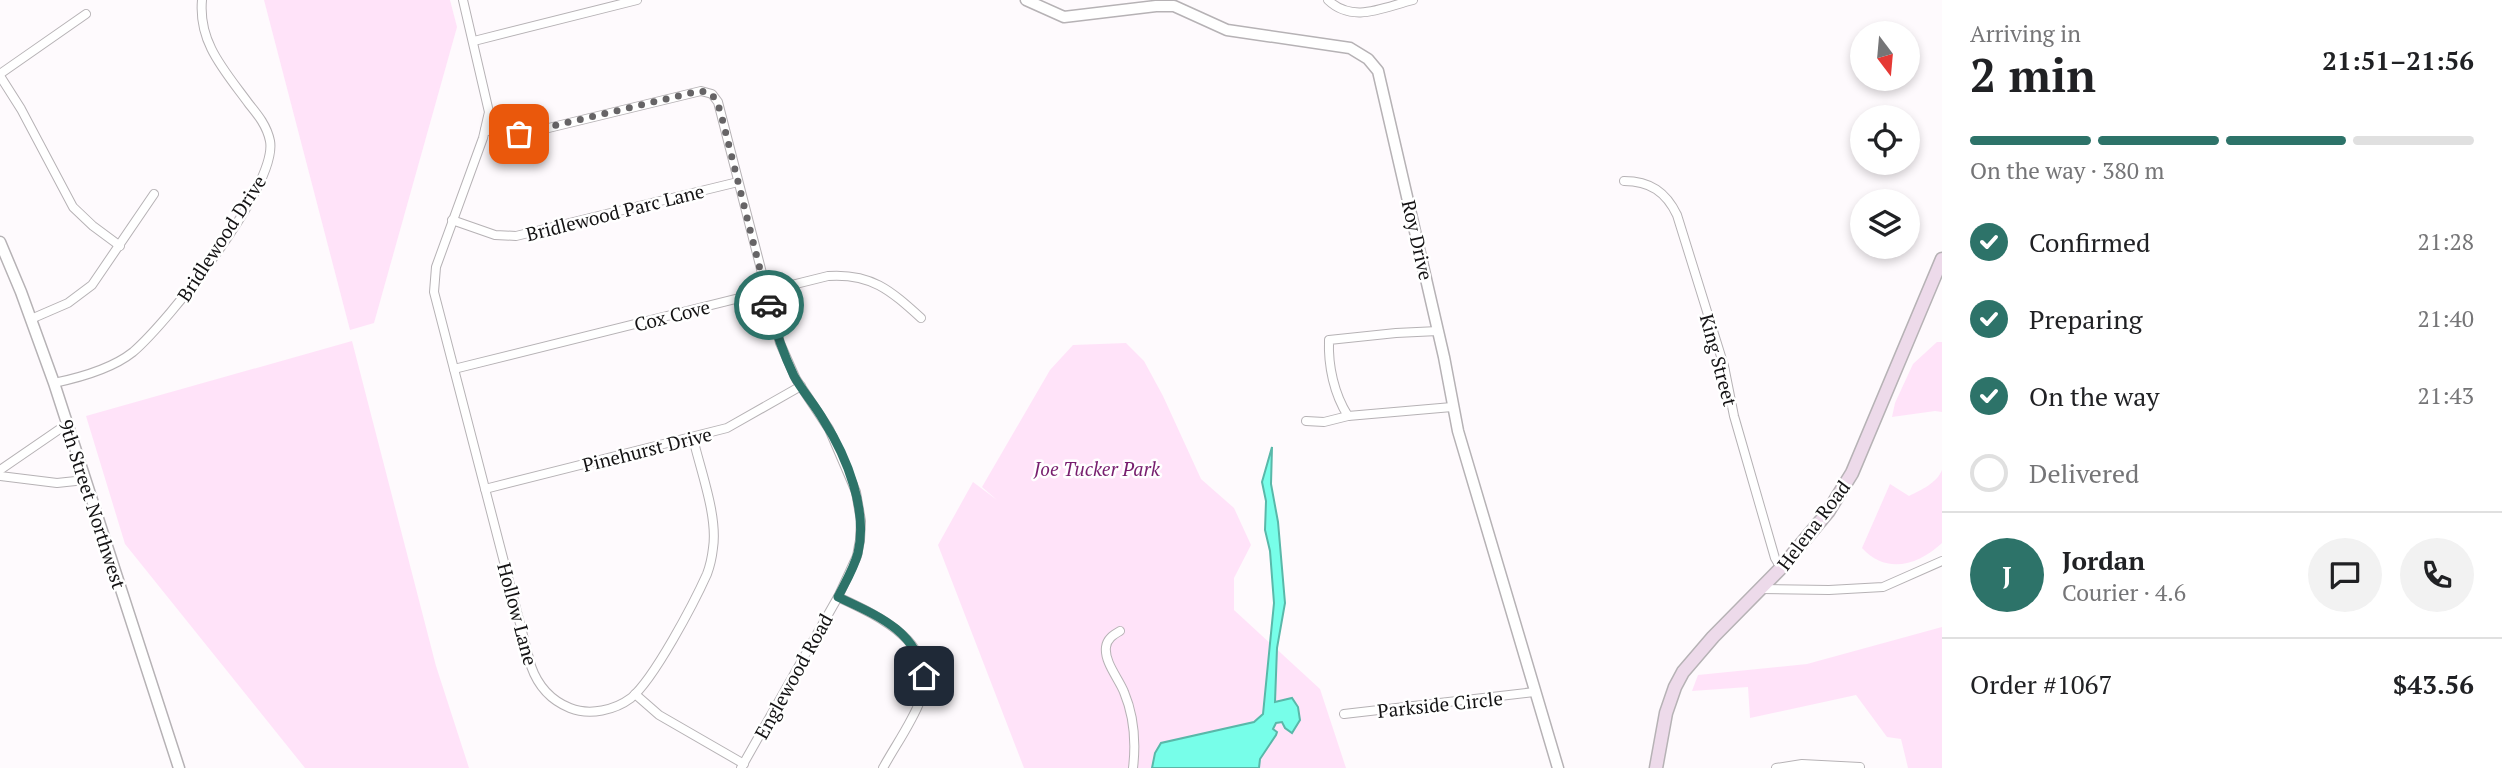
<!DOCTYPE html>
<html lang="en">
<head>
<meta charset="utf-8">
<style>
	body { margin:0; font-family:"PT Serif",serif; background:#f2f2f2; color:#202124; height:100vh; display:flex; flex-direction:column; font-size:26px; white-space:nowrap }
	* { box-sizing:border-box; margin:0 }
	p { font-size:23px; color:#757577 }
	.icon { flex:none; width:38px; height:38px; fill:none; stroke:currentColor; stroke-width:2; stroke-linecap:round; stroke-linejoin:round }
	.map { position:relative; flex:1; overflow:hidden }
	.side { display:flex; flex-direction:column; background:#fff; width:560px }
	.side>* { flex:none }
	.needle { width:46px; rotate:164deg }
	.fabs { position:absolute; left:1850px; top:21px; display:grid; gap:14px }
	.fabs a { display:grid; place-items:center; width:70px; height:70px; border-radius:50%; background:#fff; box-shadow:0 4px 10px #0003; font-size:35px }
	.pin { position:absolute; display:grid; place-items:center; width:60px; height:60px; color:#fff; margin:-30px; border-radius:14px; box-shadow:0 4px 10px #0006 }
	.courier { position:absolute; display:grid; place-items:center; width:70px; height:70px; margin:-35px; border:5px solid #2d7369; border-radius:50%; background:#fff; color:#222; box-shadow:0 2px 9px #0007 }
	.head em { font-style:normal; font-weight:700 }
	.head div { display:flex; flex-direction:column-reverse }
	.head { display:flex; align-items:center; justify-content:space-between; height:119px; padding:0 28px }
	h1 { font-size:46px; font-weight:700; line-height:52px }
	.bar { display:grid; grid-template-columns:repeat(4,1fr); gap:10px 7px; align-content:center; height:84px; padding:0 28px }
	.bar i { height:9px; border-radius:5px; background:#e0e0e0 }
	.bar .on { background:#2d7369 }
	.bar p { grid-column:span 4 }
	.line { display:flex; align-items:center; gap:18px; padding:0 28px; border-top:2px solid #e0e0e0 }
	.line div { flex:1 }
	.round { display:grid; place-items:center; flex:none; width:74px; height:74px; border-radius:37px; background:#f2f2f2 }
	ol { padding:0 28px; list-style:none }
	li { display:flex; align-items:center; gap:21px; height:77px }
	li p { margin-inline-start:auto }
	li .icon { padding:7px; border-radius:50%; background:#2d7369; color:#fff; stroke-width:4 }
	li:last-child { color:#757577 }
	li i { width:38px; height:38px; border:4px solid #e0e0e0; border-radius:50% }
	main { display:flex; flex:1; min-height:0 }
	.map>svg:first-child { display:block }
</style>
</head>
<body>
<main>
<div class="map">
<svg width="1942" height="768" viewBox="0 0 1942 768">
	<rect width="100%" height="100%" fill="#fefafd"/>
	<g fill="#ffe3f9">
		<polygon points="264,0 450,0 457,27 374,323 350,330"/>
		<polygon points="352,341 436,666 469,768 305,768 125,544 86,416"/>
		<polygon points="1937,342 1942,342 1942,412 1935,411 1892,417 1895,403 1913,364"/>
		<polygon points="1126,343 1144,361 1163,396 1201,479 1234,508 1251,545 1234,578 1234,610 1320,689 1346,768 1024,768 938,545 973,482 997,500 982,487 1050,370 1073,345"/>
		<path d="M1942,470V543C1918,565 1887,575 1862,548L1890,484L1909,496C1921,490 1937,483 1942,470Z"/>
		<polygon points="1942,627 1942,768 1908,768 1901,739 1887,737 1856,695 1750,718 1748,687 1692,691 1698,675 1807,664"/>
	</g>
	<polygon fill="#77fee9" stroke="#59b8a9" stroke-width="2" points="1272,447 1271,484 1278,522 1285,603 1277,648 1275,702 1292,698 1298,707 1300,720 1292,733 1285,728 1282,722 1276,723 1273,729 1277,732 1276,735 1260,759 1259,768 1152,768 1155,753 1161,743 1254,722 1263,714 1274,603 1270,551 1265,530 1266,501 1262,482"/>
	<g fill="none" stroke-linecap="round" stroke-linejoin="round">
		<g stroke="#b6b2b5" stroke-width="10">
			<g id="minor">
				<path d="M463,0L489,112L483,138L436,267L434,292L531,666C538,686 550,700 570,708C590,716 615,710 631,698C654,679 694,603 707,574C710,566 712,557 713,548C718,516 700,469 693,438"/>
				<path d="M1328,0C1353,24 1384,7 1413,0"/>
				<polyline points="474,41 637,0"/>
				<polyline points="0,74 86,14"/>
				<polyline points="0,76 21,109 73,207 93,226 120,246"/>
				<polyline points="485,130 504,134 528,133 701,91 712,94 718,102 780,343 796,379 829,429 856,492 861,521 860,540 857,556 838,597 741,768"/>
				<path d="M1624,181C1650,181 1666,192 1677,215L1724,366L1734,416L1775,558L1781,568"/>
				<polyline points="452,220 495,235 516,236 738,182"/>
				<polyline points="31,319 68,303 92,285 154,194"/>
				<path d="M1438,331L1396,333L1329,340C1328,366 1334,394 1348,416L1452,407"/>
				<path d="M454,369L828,276C871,273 890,290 921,318"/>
				<path d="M54,383C78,378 113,368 133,352C168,322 278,185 270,141C267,126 258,115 249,104C225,71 198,43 202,0"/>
				<polyline points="1306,421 1324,422 1348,416"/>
				<polyline points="0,470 67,424"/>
				<polyline points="0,476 57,483 85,480"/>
				<polyline points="485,489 727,428 801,386"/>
				<polyline points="1761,589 1829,590 1883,587 1942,561"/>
				<path d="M838,597C879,616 941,644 920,701C911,724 895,746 883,768"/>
				<path d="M1120,631C1113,635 1107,639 1106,647C1104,662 1119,679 1124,692C1134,716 1136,743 1133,768"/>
				<polyline points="635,694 659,715 744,764"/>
				<polyline points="1344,714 1534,692"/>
				<polyline points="1776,768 1802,764 1860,767"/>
			</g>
		</g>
		<g stroke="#b6b2b5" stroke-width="13">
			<g id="tertiary">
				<polyline points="1026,0 1064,17 1156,6 1174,6 1227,30 1350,48 1368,59 1378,71 1444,357 1458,431 1558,768"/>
				<polyline points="0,242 21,292 54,383 179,768"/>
			</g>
		</g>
		<g stroke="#b6b2b5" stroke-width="15">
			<polyline id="secondary" points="1656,768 1666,713 1675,687 1683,672 1713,637 1781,568 1828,512 1852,473 1942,259"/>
		</g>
		<use href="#minor" stroke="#fff" stroke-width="8"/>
		<use href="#tertiary" stroke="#fff" stroke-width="10"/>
		<use href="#secondary" stroke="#eddaea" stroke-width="12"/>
	</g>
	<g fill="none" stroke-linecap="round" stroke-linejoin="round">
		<polyline stroke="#666466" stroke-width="7" stroke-dasharray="0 12.6" points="519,134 691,93 701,91 712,94 720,110 769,305"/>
		<path stroke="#2d7369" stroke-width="9" d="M769,305C775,329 783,353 794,376C803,392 815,405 824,421C847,457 868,510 858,553C854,568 845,583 838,597C876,615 916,630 924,676"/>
	</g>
	<g text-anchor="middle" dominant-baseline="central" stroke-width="5" stroke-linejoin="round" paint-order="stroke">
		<g font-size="19" fill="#141314" stroke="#fff">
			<text transform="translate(615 212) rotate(-14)">Bridlewood Parc Lane</text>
			<text transform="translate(221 238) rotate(-57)">Bridlewood Drive</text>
			<text transform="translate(1418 240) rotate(77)">Roy Drive</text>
			<text transform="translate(672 315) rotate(-14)">Cox Cove</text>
			<text transform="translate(1719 360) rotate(75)">King Street</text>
			<text transform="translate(647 449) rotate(-14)">Pinehurst Drive</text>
			<text transform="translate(93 504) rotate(72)">9th Street Northwest</text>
			<text transform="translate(1813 525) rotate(-53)">Helena Road</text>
			<text transform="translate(518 614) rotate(75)">Hollow Lane</text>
			<text transform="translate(793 676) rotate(-61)">Englewood Road</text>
			<text transform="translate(1440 704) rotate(-6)">Parkside Circle</text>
		</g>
		<g font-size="19" font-style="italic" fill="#771e6e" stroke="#fff">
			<text x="1097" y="468">Joe Tucker Park</text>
		</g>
	</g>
</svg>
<div class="fabs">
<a><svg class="needle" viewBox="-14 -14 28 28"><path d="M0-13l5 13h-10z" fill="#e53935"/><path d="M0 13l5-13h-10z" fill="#757577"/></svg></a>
<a><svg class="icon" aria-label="locate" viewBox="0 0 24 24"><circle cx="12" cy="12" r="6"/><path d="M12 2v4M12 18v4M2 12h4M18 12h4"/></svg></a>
<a><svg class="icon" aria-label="layers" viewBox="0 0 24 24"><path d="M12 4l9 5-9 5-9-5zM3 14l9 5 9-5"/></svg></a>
</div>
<div class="pin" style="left:519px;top:134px;background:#ea580c"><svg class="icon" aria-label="bag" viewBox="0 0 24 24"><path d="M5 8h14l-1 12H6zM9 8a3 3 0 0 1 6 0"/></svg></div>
<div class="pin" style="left:924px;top:676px;background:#1f2937"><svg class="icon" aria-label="home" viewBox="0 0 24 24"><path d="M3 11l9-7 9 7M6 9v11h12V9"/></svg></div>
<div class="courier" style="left:769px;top:305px"><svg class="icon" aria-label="car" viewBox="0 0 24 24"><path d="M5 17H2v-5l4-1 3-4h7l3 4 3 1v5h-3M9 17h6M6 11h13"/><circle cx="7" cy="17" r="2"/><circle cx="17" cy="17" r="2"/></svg></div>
</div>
<section class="side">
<div class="head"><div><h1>2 min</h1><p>Arriving in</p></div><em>21:51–21:56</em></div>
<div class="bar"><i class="on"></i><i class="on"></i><i class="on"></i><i></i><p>On the way · 380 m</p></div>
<ol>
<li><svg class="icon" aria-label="check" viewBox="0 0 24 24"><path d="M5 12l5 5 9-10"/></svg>Confirmed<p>21:28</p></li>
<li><svg class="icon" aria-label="check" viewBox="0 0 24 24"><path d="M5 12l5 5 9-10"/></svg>Preparing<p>21:40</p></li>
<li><svg class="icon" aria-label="check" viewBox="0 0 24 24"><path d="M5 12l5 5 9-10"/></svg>On the way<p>21:43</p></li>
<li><i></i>Delivered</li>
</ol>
<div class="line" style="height:126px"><b class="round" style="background:#2d7369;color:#fff">J</b><div><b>Jordan</b><p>Courier · 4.6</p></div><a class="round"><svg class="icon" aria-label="chat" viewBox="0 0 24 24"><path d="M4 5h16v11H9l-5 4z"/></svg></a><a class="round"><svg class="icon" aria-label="phone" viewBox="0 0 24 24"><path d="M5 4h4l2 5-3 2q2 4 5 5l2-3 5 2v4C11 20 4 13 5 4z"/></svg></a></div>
<div class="line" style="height:91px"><div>Order #1067</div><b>$43.56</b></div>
</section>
</main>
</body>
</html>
